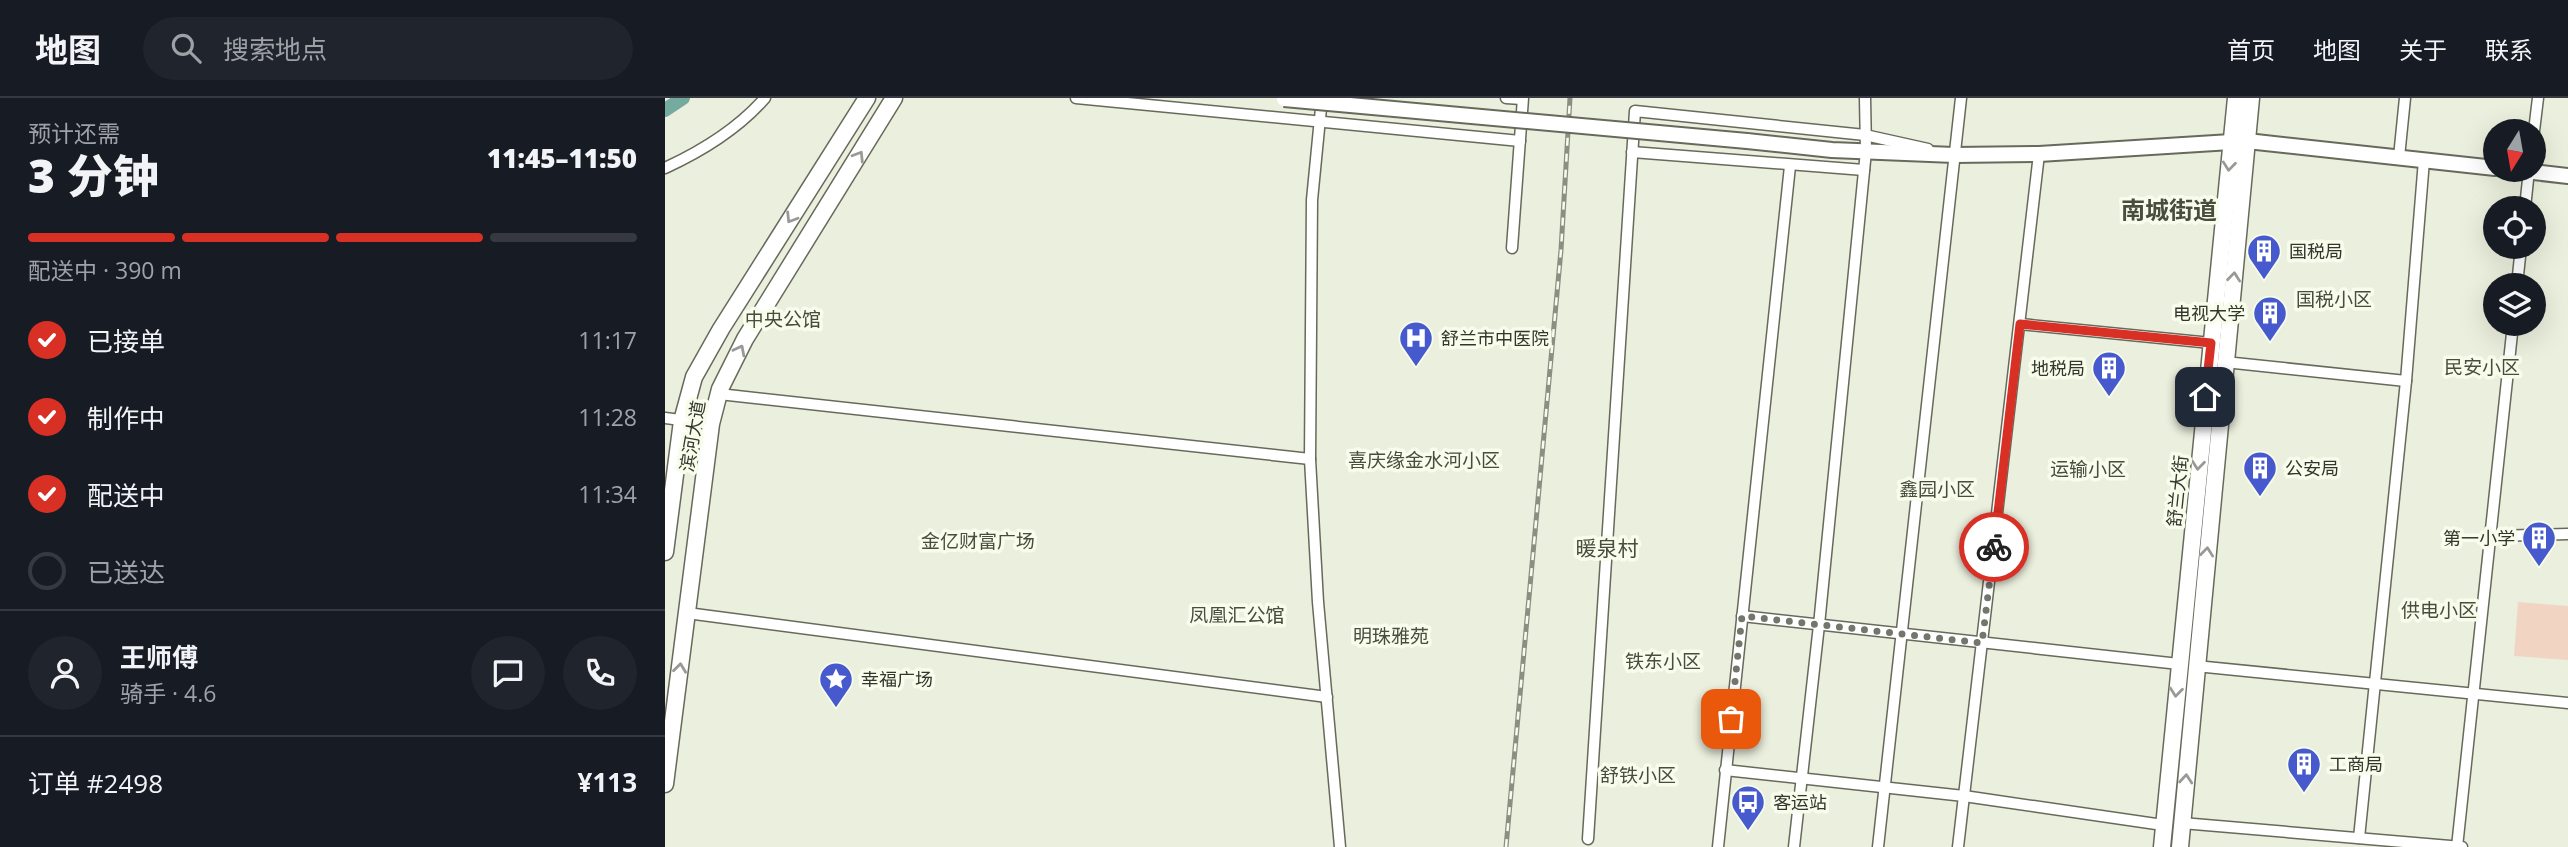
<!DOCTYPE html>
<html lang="zh">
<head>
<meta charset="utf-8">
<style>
	body { margin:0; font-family:"Open Sans","Noto Sans SC",sans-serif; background:#20242c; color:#f1f3f6; height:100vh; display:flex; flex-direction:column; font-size:26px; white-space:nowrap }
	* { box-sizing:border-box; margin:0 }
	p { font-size:23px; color:#9ea1a6 }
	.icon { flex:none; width:38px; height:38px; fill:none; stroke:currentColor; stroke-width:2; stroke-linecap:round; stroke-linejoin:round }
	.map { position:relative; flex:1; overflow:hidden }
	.drawer { display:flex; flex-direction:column; background:#171b24; width:665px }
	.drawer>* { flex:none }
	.needle { width:46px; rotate:191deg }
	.fabs { position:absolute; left:1818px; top:21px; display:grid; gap:14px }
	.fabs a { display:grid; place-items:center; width:63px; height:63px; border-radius:50%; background:#171b24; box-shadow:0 7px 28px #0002; font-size:35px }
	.pin { position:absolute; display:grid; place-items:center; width:60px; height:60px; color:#fff; margin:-30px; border-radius:14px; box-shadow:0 4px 10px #0006 }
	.courier { position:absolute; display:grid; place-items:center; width:70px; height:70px; margin:-35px; border:5px solid #d93025; border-radius:50%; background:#fff; color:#222; box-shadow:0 2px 9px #0007 }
	.summary em { font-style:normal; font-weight:800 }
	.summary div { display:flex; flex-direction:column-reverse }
	.summary { display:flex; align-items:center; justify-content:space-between; height:119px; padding:0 28px }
	h1 { font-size:46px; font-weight:800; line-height:52px }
	.bar { display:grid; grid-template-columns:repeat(4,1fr); gap:10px 7px; align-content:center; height:84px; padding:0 28px }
	.bar i { height:9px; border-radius:5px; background:#363941 }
	.bar .current { background:#d93025 }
	.bar p { grid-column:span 4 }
	.line { display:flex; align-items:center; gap:18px; padding:0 28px; border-top:2px solid #363941 }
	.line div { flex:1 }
	.round { display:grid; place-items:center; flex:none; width:74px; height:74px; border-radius:37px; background:#20242c }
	ol { padding:0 28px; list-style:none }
	li { display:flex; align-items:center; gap:21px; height:77px }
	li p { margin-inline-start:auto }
	li .icon { padding:7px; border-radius:50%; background:#d93025; color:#fff; stroke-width:4 }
	li:last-child { color:#9ea1a6 }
	li i { width:38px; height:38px; border:4px solid #363941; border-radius:50% }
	header { display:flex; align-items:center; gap:42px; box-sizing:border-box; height:98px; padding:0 35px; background:#171b24; border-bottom:2px solid #363941 }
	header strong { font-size:33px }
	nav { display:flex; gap:38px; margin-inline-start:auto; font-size:24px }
	.search { width:490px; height:63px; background:#20242c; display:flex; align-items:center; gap:18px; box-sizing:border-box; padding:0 24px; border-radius:38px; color:#9ea1a6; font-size:26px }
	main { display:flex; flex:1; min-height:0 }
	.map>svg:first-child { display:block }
</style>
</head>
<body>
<header>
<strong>地图</strong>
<div class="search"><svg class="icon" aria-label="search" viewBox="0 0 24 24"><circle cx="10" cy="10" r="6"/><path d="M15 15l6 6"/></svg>搜索地点</div>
<nav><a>首页</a><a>地图</a><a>关于</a><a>联系</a></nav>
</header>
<main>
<section class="drawer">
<div class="summary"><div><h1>3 分钟</h1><p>预计还需</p></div><em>11:45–11:50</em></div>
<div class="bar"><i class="current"></i><i class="current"></i><i class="current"></i><i></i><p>配送中 · 390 m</p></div>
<ol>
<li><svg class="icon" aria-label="check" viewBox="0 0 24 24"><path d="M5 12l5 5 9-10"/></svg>已接单<p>11:17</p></li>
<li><svg class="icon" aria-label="check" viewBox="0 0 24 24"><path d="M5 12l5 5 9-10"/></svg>制作中<p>11:28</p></li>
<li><svg class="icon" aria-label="check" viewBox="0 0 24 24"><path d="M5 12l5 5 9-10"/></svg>配送中<p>11:34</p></li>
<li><i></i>已送达</li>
</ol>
<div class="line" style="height:126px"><a class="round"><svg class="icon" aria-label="person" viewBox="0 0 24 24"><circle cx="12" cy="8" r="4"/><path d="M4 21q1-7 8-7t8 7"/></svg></a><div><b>王师傅</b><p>骑手 · 4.6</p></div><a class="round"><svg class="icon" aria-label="chat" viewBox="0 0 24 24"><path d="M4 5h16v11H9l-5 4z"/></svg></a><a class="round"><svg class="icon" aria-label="phone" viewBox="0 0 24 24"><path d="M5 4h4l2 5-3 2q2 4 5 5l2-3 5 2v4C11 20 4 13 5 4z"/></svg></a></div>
<div class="line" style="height:91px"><div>订单 #2498</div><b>¥113</b></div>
</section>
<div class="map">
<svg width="1903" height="749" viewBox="0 0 1903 749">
	<rect width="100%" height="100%" fill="#ebefdd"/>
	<polygon fill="#f1d5c2" points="1853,504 1903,508 1903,562 1849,558"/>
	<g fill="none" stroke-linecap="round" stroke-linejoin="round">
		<polyline stroke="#75ab9e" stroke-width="14" points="0,12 18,0"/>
		<g stroke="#676a5b" stroke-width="13">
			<g id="minor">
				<polyline points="411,0 855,43"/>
				<polyline points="657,0 647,102 645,361 653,504 675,749"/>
				<polyline points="841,0 857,1"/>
				<polyline points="1869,33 1873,0"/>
				<polyline points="967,54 1199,72"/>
				<polyline points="1734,59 1740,0"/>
				<path d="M0,70C37,53 72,32 100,0"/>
				<polyline points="1860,110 1864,72"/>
				<polyline points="847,150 858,0"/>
				<polyline points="1852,187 1856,149"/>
				<polyline points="1355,226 1546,245"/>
				<polyline points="1560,264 1741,283"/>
				<polyline points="54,296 645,361"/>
				<polyline points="0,320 46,326"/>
				<polyline points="1826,438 1903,436"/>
				<polyline points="22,515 662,599"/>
				<polyline points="1077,518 1514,566"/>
				<polyline points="1531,568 1903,605"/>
				<polyline points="1060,672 1299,698 1498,727"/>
				<polyline points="1517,725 1797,749"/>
				<polyline points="1694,740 1741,283 1759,62"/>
				<polyline points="923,741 970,13 1200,37 1263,51"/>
				<polyline points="1053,749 1125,68"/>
				<polyline points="1129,749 1154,527 1201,53 1200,0"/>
				<polyline points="1213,749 1296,0"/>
				<polyline points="1293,749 1374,56"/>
				<polyline points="1792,749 1848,226"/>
			</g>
		</g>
		<g stroke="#676a5b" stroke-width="18">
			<g id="secondary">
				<polyline points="1082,43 1167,52 1289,57 1374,56 1582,43 1830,70"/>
				<polyline points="1850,72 1903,78"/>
			</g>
		</g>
		<g stroke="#676a5b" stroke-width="19">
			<g id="primary">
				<polyline points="0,454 17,323 29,279 56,231 202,0"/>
				<polyline points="0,686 46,326 55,291 80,241 229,0"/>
				<polyline points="1497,749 1571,0"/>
				<polyline points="1515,749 1586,0"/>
			</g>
		</g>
		<use href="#minor" stroke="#fff" stroke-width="10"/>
		<use href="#secondary" stroke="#fff" stroke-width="14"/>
		<use href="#primary" stroke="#fff" stroke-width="16"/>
		<g stroke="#8b8e82" stroke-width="5">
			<polyline id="rail" points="841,749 896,152 905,0"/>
		</g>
		<use href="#rail" stroke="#f8fcea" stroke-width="2.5" stroke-dasharray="8" stroke-linecap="butt"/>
		<g stroke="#676a5b" stroke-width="18" stroke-linecap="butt">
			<polyline id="secondary-bridge" points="619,1 1082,43"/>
		</g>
		<use href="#secondary-bridge" stroke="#fff" stroke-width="14"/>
	</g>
	<defs><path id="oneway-chevron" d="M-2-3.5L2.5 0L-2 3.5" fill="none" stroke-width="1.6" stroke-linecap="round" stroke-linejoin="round" transform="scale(1.75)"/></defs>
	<g stroke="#999a96">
		<use href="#oneway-chevron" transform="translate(194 58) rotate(-58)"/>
		<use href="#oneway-chevron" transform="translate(1564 68) rotate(96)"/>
		<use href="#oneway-chevron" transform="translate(126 120) rotate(122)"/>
		<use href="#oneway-chevron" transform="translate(1569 179) rotate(-84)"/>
		<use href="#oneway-chevron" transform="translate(75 252) rotate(-63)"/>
		<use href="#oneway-chevron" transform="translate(1533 367) rotate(96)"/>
		<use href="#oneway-chevron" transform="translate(1542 454) rotate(-84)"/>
		<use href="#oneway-chevron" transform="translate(15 570) rotate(-83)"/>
		<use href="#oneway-chevron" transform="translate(1511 594) rotate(96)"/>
		<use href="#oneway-chevron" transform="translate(1521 681) rotate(-85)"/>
	</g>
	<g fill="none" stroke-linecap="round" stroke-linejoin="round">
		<polyline stroke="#73766b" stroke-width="7" stroke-dasharray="0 12.6" points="1066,621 1077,518 1317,545 1329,449"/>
		<polyline stroke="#d93025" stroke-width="9" points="1329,449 1355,226 1546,245 1540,299"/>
	</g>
	<defs>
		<g id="building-pin" transform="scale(1.75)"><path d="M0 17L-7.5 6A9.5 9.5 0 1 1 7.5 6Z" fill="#465ace" stroke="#f8fcea"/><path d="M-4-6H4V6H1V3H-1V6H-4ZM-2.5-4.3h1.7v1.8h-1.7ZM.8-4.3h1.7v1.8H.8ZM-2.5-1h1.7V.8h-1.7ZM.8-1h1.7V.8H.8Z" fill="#fff"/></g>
		<g id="hospital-pin" transform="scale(1.75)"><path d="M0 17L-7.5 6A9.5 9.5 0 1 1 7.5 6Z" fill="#465ace" stroke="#f8fcea"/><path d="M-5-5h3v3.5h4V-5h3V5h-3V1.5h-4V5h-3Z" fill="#fff"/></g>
		<g id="sight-pin" transform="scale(1.75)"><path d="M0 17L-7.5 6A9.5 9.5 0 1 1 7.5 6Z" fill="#465ace" stroke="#f8fcea"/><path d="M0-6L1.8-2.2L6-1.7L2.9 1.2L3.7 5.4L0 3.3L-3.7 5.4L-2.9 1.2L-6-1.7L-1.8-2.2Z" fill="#fff"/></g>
		<g id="bus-pin" transform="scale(1.75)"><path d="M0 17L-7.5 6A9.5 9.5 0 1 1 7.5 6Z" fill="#465ace" stroke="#f8fcea"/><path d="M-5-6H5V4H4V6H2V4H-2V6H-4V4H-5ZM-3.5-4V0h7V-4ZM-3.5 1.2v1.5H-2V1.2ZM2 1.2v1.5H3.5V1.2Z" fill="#fff"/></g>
	</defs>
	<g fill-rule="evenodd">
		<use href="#building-pin" x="1599" y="153"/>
		<use href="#building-pin" x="1605" y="215"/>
		<use href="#hospital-pin" x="751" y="240"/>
		<use href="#building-pin" x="1444" y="270"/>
		<use href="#building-pin" x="1595" y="370"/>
		<use href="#building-pin" x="1874" y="440"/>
		<use href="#sight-pin" x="171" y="581"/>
		<use href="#building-pin" x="1639" y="666"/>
		<use href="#bus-pin" x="1083" y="704"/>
	</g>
	<g text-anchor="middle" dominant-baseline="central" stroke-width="7" stroke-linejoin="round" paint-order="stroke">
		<g font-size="18" fill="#33352e" stroke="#f8fcea" text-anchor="start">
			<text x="1624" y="153">国税局</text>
			<text x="1580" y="215" text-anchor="end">电视大学</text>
			<text x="776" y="240">舒兰市中医院</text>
			<text x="1420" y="270" text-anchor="end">地税局</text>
			<text x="1620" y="370">公安局</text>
			<text x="1850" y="440" text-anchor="end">第一小学</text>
			<text x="196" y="581">幸福广场</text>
			<text x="1664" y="666">工商局</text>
			<text x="1108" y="704">客运站</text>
		</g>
		<g font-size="18" fill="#33352e" stroke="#f8fcea">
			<text transform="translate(27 338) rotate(-80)">滨河大道</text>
			<text transform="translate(1512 393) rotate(-84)">舒兰大街</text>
		</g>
		<g font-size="19" fill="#4a4d3e" stroke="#f8fcea">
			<text x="1669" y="201">国税小区</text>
			<text x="118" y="221">中央公馆</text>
			<text x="1817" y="269">民安小区</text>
			<text x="759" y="362">喜庆缘金水河小区</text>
			<text x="1423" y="371">运输小区</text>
			<text x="1272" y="391">鑫园小区</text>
			<text x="313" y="443">金亿财富广场</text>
			<text x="1774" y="512">供电小区</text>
			<text x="572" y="517">凤凰汇公馆</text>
			<text x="726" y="538">明珠雅苑</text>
			<text x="998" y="563">铁东小区</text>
			<text x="973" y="677">舒铁小区</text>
		</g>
		<g font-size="21" fill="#4a4d3e" stroke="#f8fcea">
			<text x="942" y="450">暖泉村</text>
		</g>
		<g font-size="24" font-weight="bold" fill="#4a4d3e" stroke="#f8fcea">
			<text x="1504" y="111">南城街道</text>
		</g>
	</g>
</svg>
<div class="fabs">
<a><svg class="needle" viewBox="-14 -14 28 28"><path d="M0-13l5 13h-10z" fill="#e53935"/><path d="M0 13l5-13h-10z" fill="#9ea1a6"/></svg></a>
<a><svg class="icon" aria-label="locate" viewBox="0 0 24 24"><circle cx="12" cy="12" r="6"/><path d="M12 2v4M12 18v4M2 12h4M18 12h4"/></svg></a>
<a><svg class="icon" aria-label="layers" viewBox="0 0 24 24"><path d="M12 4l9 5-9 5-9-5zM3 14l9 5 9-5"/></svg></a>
</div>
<div class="pin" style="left:1066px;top:621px;background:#ea580c"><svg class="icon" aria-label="bag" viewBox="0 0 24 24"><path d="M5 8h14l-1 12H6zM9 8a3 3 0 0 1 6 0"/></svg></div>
<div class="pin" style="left:1540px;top:299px;background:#1f2937"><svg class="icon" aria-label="home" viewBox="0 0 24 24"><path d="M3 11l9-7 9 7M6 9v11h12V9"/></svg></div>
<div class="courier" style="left:1329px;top:449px"><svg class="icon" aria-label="bike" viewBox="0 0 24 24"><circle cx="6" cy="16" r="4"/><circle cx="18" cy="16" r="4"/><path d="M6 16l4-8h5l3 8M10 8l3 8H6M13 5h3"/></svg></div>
</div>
</main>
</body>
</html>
